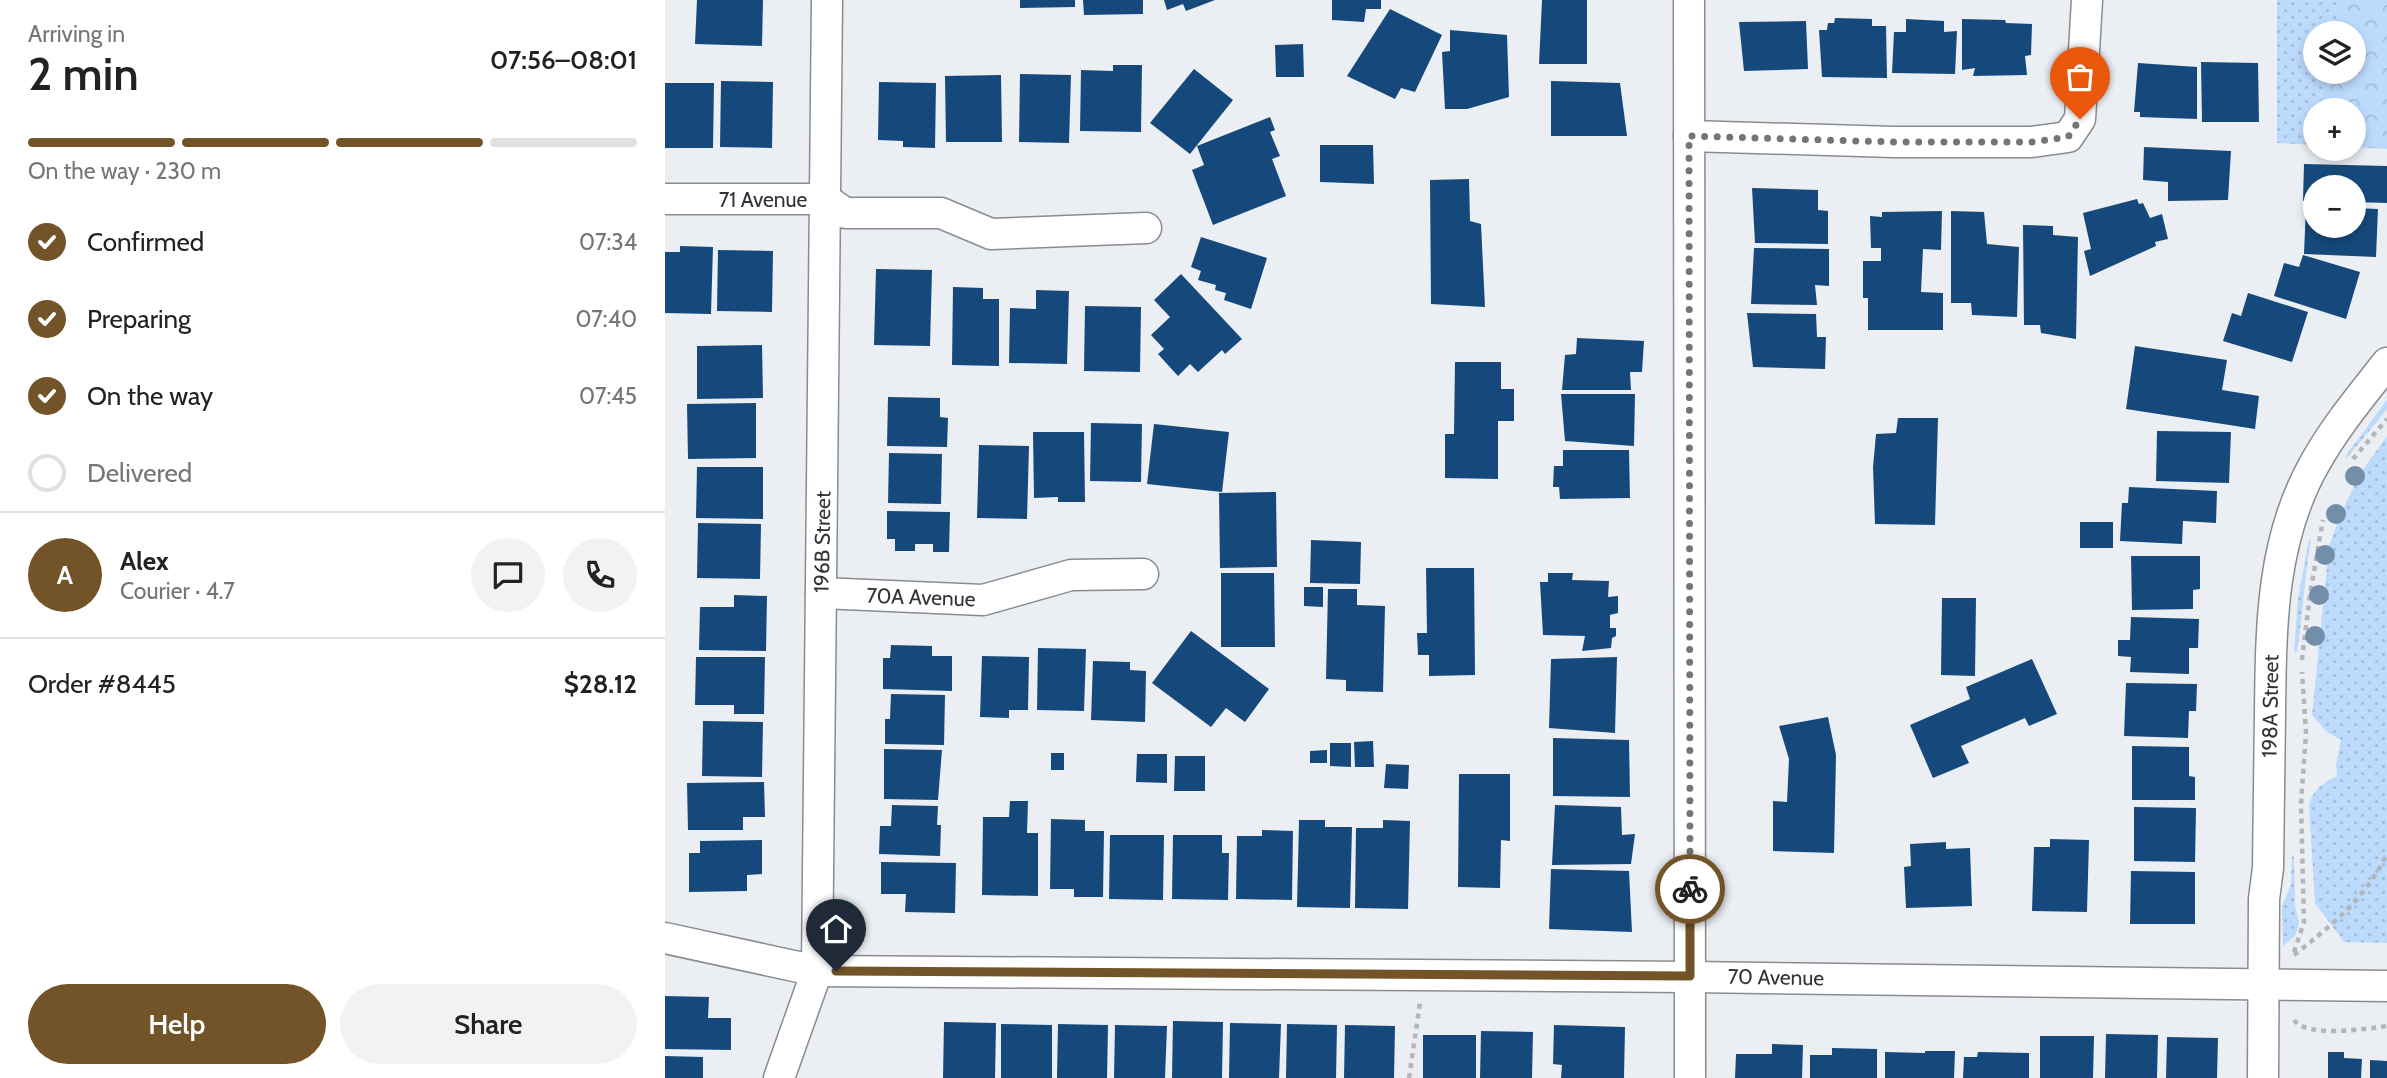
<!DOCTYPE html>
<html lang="en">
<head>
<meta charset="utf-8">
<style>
	body { margin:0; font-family:Cabin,sans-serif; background:#f2f2f2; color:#222; height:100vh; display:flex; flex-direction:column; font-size:26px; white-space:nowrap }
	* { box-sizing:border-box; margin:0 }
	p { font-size:23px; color:#767676 }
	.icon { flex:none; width:38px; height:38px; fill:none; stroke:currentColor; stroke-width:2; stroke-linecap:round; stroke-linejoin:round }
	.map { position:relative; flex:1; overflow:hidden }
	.panel { display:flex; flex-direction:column; background:#fff; width:665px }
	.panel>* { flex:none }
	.controls { position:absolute; left:1638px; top:21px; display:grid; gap:14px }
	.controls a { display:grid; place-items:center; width:63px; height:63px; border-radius:50%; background:#fff; box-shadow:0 4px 10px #0003; font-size:35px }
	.pin { position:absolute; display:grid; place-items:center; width:60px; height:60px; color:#fff; margin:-72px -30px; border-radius:50% 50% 50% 0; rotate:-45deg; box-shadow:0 0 7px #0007 }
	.pin .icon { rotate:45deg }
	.courier { position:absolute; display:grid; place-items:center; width:70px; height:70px; margin:-35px; border:5px solid #735429; border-radius:50%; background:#fff; color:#222; box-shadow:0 2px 9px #0007 }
	.overview em { font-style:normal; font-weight:600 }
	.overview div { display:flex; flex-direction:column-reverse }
	.overview { display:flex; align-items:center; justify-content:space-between; height:119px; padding:0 28px }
	h1 { font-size:46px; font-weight:600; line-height:52px }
	.bar { display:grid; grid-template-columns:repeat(4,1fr); gap:10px 7px; align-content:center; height:84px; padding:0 28px }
	.bar i { height:9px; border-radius:5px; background:#e0e0e0 }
	.bar .on { background:#735429 }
	.bar p { grid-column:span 4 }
	.line { display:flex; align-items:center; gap:18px; padding:0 28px; border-top:2px solid #e0e0e0 }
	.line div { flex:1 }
	.round { display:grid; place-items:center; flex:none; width:74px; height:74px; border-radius:37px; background:#f2f2f2 }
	ol { padding:0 28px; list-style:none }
	li { display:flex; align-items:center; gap:21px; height:77px }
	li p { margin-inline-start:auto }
	li .icon { padding:7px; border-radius:50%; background:#735429; color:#fff; stroke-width:4 }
	li:last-child { color:#767676 }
	li i { width:38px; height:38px; border:4px solid #e0e0e0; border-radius:50% }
	.primary-button { display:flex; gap:14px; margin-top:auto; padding:14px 28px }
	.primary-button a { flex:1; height:80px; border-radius:42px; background:#735429; color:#fff; font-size:28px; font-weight:600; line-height:80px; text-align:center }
	.primary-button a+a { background:#f2f2f2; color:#222 }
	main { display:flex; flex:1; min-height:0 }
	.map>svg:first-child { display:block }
</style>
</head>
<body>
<main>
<section class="panel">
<div class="overview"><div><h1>2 min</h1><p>Arriving in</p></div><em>07:56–08:01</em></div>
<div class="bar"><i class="on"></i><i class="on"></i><i class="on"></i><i></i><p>On the way · 230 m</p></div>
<ol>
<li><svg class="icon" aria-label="check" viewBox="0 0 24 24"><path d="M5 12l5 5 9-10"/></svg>Confirmed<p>07:34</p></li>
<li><svg class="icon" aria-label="check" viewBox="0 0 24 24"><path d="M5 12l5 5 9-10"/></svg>Preparing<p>07:40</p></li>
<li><svg class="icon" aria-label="check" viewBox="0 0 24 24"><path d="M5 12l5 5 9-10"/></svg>On the way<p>07:45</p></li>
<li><i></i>Delivered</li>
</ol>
<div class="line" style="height:126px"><b class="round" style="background:#735429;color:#fff">A</b><div><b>Alex</b><p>Courier · 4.7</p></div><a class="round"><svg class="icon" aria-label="chat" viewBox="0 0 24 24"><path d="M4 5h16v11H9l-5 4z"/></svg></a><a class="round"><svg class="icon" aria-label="phone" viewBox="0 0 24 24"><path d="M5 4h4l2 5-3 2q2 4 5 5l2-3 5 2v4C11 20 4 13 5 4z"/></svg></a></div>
<div class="line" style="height:91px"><div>Order #8445</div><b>$28.12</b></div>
<div class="primary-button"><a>Help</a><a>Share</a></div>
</section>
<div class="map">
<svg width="1722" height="1078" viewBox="0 0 1722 1078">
	<defs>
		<pattern id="grass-dots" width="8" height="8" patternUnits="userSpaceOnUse" patternTransform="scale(1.75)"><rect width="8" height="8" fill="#bcdafb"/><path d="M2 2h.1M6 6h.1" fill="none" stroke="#a2bcd8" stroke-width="1.8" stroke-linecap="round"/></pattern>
		<pattern id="forest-crowns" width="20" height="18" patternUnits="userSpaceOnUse" patternTransform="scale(1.75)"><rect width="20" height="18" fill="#bcdafb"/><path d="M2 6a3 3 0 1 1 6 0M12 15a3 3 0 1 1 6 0" fill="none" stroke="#a2bcd8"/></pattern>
	</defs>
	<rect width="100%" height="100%" fill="#ebeef3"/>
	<g fill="url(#grass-dots)">
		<polygon points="1612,0 1677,0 1670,33 1650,33 1650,72 1660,72 1653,110 1650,110 1650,145 1612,143"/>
		<polygon points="1722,400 1722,409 1682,458 1680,457"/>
		<path d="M1722,436V943L1679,942L1650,903L1644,804C1649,789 1658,783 1672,776L1671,765L1676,740L1662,732L1647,715L1664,546L1678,509L1697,471Z"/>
		<path d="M1644,540H1646C1639,578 1638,615 1632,652H1629L1633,598Z"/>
		<polygon points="1627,856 1629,857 1630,906 1634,924 1630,936 1618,946 1617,906 1626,884"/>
	</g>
	<polygon fill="url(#forest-crowns)" points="1677,0 1722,0 1722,149 1689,147 1689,110 1653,110 1660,72 1689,72 1689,33 1670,33"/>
	<g fill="#16497b">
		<polygon points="32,0 98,0 97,46 30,44"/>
		<polygon points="355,0 410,0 410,7 355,8"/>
		<polygon points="418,0 478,0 478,14 419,15"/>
		<polygon points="499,0 550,0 521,11 518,4 502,10"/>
		<polygon points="667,0 716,0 716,9 701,9 699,22 667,20"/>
		<polygon points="877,0 922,0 922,64 874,64"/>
		<polygon points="725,9 777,35 750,92 736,88 730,99 682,76"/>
		<polygon points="1170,18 1207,19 1207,26 1221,26 1222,78 1157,77 1154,30 1162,30 1163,23 1169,23"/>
		<polygon points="1241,19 1279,21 1279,32 1292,31 1290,74 1227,73 1229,32 1241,32"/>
		<polygon points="1297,19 1340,20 1341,23 1367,24 1366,55 1360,56 1362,75 1308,76 1310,68 1297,70"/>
		<polygon points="1141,21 1143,69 1079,71 1074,22"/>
		<polygon points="785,30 842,35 844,97 802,109 780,109 777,52 785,51"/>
		<polygon points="638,44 639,77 611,77 610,45"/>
		<polygon points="1536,62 1593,63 1594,122 1537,122"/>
		<polygon points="1473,63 1532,67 1532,119 1475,117 1475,112 1469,112"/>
		<polygon points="448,65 477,65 476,132 415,131 416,70 448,71"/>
		<polygon points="529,69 568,100 525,154 485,123"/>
		<polygon points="355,74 406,75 404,143 354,142"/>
		<polygon points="336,75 337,142 281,142 280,76"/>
		<polygon points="56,81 108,82 107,148 55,147"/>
		<polygon points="886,81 955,83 962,136 886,136"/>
		<polygon points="214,82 271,83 270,148 238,147 238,141 213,140"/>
		<polygon points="0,83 49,83 48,148 0,148"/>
		<polygon points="605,117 610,130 605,132 615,156 607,159 621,196 548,225 527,170 539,165 532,146"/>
		<polygon points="655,145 708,145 709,184 655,182"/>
		<polygon points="1479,147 1566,151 1563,200 1503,201 1503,182 1478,180"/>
		<polygon points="1639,164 1722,166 1722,203 1689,202 1689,187 1650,187 1650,202 1638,201"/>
		<polygon points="804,179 805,221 816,224 820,307 766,304 765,180"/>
		<polygon points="1087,188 1153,190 1153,210 1163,211 1163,244 1090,243"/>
		<polygon points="1472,199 1474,204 1478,203 1485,218 1497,214 1503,239 1490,242 1491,246 1425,276 1419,251 1426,249 1418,213"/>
		<polygon points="1641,206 1650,206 1650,226 1689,226 1689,208 1713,209 1711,257 1639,254"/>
		<polygon points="1277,211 1276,250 1258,249 1256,292 1278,293 1278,330 1203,330 1203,298 1198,298 1198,261 1216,261 1216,248 1206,248 1205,216 1217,217 1217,212"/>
		<polygon points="1286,211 1319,212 1322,244 1354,247 1352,317 1307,315 1306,303 1286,303"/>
		<polygon points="1358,225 1388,226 1388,235 1413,237 1411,339 1376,333 1375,325 1359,325"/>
		<polygon points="536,237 602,258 586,309 559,300 561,293 550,290 551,285 533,280 536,271 526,267"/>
		<polygon points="15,246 48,247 46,314 0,313 0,252 15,252"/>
		<polygon points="1089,248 1164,249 1164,286 1150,285 1152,305 1086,304"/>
		<polygon points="53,250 108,251 107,312 52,311"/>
		<polygon points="1638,255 1695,272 1681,319 1609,296 1619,263 1634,267"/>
		<polygon points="211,269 267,270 265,346 209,345"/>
		<polygon points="516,274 577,339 560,354 557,350 533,372 525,364 513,376 493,354 499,349 486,335 505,317 489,300"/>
		<polygon points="288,287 318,288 318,299 334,299 334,366 287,365"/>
		<polygon points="371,290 404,291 402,364 344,363 345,308 371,309"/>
		<polygon points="1583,293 1643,312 1627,362 1558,341 1567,313 1576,316"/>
		<polygon points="420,306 476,307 475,372 419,371"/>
		<polygon points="1082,313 1151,314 1152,337 1161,337 1160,369 1088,367"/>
		<polygon points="912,338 979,341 977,372 965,372 966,390 897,390 900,355 911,354"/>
		<polygon points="97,345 98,398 32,399 32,346"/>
		<polygon points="1470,346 1562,360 1557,390 1594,396 1590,429 1461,409"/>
		<polygon points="790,362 836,362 836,389 849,389 849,421 833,421 833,479 780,478 780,434 789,434"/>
		<polygon points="896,394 970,394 969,446 900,441"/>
		<polygon points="223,397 275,398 275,417 283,418 282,447 222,446"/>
		<polygon points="91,403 91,458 23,459 22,404"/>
		<polygon points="1233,418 1273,418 1270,525 1210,524 1208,467 1211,434 1231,433"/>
		<polygon points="426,423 477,424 476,482 425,481"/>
		<polygon points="489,424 564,432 557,492 482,484"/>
		<polygon points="1492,431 1566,432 1564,483 1491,481"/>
		<polygon points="368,432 419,432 420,502 393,502 393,497 369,498"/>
		<polygon points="314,445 364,446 362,519 312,518"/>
		<polygon points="898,450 964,450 965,498 895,499 894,487 888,487 889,466 898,466"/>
		<polygon points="224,453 277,454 276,504 223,503"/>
		<polygon points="32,467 98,467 98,519 31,518"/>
		<polygon points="1464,487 1552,491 1551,523 1518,521 1517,544 1455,541 1457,503 1463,503"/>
		<polygon points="611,492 612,567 555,568 554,493"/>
		<polygon points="222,511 285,512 284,552 268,552 268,544 250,544 250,551 230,551 230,539 222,539"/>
		<rect x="1415" y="522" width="33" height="26"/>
		<polygon points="33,523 96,524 95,579 32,578"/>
		<polygon points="646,540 696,542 695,584 645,583"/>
		<polygon points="1466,556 1535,556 1535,589 1528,590 1528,609 1467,610"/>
		<polygon points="761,568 809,568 810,675 764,676 764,655 753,655 752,633 762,633"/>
		<polygon points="556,573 609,573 610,647 556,647"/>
		<polygon points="883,573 908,573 907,580 944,581 943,597 953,596 953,613 945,615 945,628 951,628 951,636 947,638 946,648 917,651 920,636 878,635 875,582 883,582"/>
		<polygon points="639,587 658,587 658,607 639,606"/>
		<polygon points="663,589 692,589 692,605 720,606 718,692 681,691 681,680 661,679"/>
		<polygon points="69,595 102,596 101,651 34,650 35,607 69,607"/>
		<polygon points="1277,598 1311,598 1310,676 1276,675"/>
		<polygon points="1466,617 1534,619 1533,648 1524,648 1524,674 1465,672 1466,657 1453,656 1453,640 1465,640"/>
		<polygon points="526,631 604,689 580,722 561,708 546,727 487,683"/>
		<polygon points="226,645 267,646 267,656 287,656 287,691 218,689 218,658 225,658"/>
		<polygon points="373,648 421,649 419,711 372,710"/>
		<polygon points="317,656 364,657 363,710 344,710 344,718 315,717"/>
		<polygon points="31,657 100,657 99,714 69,714 69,705 30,705"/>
		<polygon points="952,657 950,733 884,728 886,659"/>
		<polygon points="1367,659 1392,714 1364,726 1360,718 1296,746 1304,763 1268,778 1245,725 1305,699 1301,687"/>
		<polygon points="428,661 465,662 465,670 481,671 480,722 426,720"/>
		<polygon points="1461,683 1532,684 1531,711 1524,711 1523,738 1459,736"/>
		<polygon points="226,694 280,695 279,745 220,744 220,719 225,719"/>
		<polygon points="1163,717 1171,755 1169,853 1108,851 1108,801 1122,802 1124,759 1114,726"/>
		<polygon points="38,721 98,722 97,777 37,776"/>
		<polygon points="888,738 964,740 965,797 888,796"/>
		<polygon points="708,741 709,767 690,767 689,742"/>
		<polygon points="665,743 686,743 686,767 665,766"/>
		<polygon points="1467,746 1524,747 1524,776 1530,777 1530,800 1467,800"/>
		<polygon points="219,749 277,750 273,800 219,799"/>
		<polygon points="662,750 662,763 645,763 645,751"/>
		<rect x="386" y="753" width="13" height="17"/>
		<polygon points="472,754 502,754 502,783 471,782"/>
		<polygon points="510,756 540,756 540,791 509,791"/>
		<polygon points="721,764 744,765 743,789 719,788"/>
		<polygon points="794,774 845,774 845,841 836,840 835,888 793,887"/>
		<polygon points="99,782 100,817 78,817 78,830 23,830 22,783"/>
		<polygon points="345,801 363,801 362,833 373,833 373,896 317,895 318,817 344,817"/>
		<polygon points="227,805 273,806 272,825 276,825 275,856 214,854 215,826 226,826"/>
		<polygon points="890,805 956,807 957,835 970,834 966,864 887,865"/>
		<polygon points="1469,807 1531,808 1530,862 1469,861"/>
		<polygon points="386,819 420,820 420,831 439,831 438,897 409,897 409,889 385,889"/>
		<polygon points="634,820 660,820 660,827 687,827 685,908 632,907"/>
		<polygon points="718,820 745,821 743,909 690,908 691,828 718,828"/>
		<polygon points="597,830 628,831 627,900 571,899 572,836 597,836"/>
		<polygon points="445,835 499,835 498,900 444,899"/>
		<polygon points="508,835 557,835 557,853 564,853 563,900 507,899"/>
		<polygon points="1385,839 1424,840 1422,912 1367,911 1369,847 1385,847"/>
		<polygon points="97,840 97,874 82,875 82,891 24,892 24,853 35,853 35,841"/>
		<polygon points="1281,842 1281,849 1305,848 1307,906 1241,908 1239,867 1246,866 1245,844"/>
		<polygon points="216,862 291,863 290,913 240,912 241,894 216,894"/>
		<polygon points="886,869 964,871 967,932 884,929"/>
		<polygon points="1466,871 1530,872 1530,924 1465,924"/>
		<polygon points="0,996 44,997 43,1018 66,1018 66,1050 0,1049"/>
		<polygon points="508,1021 558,1022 557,1078 507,1078"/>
		<polygon points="279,1022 331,1023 330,1078 278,1078"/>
		<polygon points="565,1023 616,1024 614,1078 564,1078"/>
		<polygon points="336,1024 387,1025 387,1078 336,1078"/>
		<polygon points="393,1024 443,1025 442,1078 392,1078"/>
		<polygon points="622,1024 672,1025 671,1078 621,1078"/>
		<polygon points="450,1025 502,1026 500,1078 449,1078"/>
		<polygon points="680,1025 730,1026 729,1078 679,1078"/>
		<polygon points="889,1025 960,1027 959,1078 896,1078 897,1065 888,1064"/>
		<polygon points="816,1031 868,1032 867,1078 815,1078"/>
		<polygon points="1441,1034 1493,1035 1492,1078 1440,1078"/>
		<rect x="758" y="1035" width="53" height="43"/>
		<polygon points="1375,1036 1429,1036 1428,1078 1375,1078"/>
		<polygon points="1502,1037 1553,1038 1552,1078 1501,1078"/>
		<polygon points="1107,1044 1138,1045 1137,1078 1070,1078 1071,1054 1107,1054"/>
		<polygon points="1167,1048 1212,1049 1212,1078 1145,1078 1145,1055 1167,1055"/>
		<polygon points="1260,1051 1290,1051 1289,1078 1220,1078 1220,1052 1260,1053"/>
		<polygon points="1313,1052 1364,1053 1364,1078 1298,1078 1299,1057 1312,1057"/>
		<polygon points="1663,1052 1679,1052 1679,1058 1697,1059 1696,1078 1663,1078"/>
		<polygon points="0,1056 38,1057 38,1078 0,1078"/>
		<polygon points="1705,1060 1722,1061 1722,1078 1705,1078"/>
	</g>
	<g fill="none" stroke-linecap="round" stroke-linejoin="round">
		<g stroke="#888c90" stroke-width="33">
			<g id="minor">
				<polyline points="1024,0 1025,1078"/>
				<polyline points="1024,136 1229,142 1367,142 1403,137 1415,119 1422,0"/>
				<polyline points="0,199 160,199 180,213 276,213 326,234 481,228"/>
				<polyline points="156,593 318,600 406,575 478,574"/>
				<polyline points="0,938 152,971 1025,977 1722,986"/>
				<polyline points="114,1078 152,971 162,0"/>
				<path d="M1598,1078L1599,899L1603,868C1604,816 1604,764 1605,713C1606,627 1606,540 1650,463C1670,427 1697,395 1722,363"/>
			</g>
		</g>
		<g stroke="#b3b5b9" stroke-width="4.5" stroke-dasharray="5 5" stroke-linecap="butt">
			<polyline points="1688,459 1722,419"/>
			<polyline points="1637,660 1645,594 1658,520"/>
			<polyline points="1629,952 1639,922 1636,804 1641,733 1637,672"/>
			<path d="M1629,955C1667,925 1700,899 1722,854"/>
			<path d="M1629,1020C1641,1038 1702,1029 1722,1026"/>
			<polyline points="744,1078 755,1003"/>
		</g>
		<use href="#minor" stroke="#fff" stroke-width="30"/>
	</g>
	<g fill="#738ea9">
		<circle cx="1690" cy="476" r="10"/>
		<circle cx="1671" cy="514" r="10"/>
		<circle cx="1660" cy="555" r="10"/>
		<circle cx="1654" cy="595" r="10"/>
		<circle cx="1650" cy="636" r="10"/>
	</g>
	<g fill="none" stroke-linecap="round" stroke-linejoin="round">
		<polyline stroke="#737578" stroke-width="7" stroke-dasharray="0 12.6" points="1025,889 1024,136 1229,142 1367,142 1403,137 1415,119"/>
		<polyline stroke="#735429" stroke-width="9" points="171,971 1025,976 1025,889"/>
	</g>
	<g text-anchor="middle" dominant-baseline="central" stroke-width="7" stroke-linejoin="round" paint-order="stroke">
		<g font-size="21" fill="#323435" stroke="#fff">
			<text x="98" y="199">71 Avenue</text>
			<text transform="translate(157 542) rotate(-89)">196B Street</text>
			<text transform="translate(256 597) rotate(2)">70A Avenue</text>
			<text transform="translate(1605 706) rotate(-89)">198A Street</text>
			<text transform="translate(1111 977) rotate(1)">70 Avenue</text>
		</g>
	</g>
</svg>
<div class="controls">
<a><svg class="icon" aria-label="layers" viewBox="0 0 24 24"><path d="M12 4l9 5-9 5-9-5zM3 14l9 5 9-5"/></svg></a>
<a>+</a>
<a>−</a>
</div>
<div class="pin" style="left:1415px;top:119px;background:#ea580c"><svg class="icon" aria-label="bag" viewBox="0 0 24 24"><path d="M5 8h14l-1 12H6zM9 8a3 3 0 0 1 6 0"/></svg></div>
<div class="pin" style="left:171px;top:971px;background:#1f2937"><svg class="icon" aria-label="home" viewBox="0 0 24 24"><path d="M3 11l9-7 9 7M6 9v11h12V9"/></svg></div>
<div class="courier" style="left:1025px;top:889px"><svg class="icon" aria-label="bike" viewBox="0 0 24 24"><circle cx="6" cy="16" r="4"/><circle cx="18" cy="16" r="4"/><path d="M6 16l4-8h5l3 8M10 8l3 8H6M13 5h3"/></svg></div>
</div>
</main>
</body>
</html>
